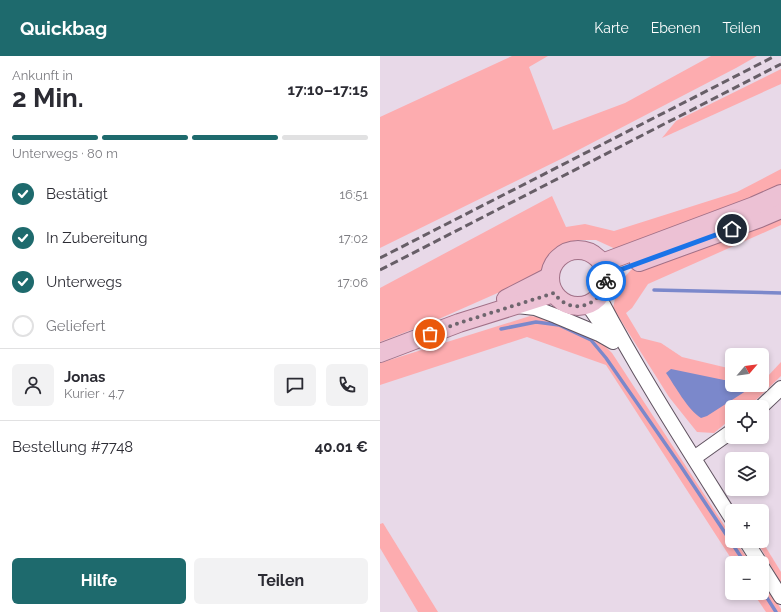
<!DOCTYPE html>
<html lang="de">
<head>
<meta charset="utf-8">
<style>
	body { margin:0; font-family:Raleway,sans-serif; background:#f2f2f3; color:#2b2b33; height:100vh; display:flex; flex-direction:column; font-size:15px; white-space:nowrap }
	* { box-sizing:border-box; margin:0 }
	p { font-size:13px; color:#7c7c81 }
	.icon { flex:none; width:22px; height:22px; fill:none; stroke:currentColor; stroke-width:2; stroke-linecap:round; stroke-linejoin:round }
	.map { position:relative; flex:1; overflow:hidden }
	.side { display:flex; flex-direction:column; background:#fff; width:380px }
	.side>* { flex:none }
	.needle { width:26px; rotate:62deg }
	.tools { position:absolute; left:345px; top:292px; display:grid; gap:8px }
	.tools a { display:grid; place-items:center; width:44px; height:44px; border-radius:6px; background:#fff; box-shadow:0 2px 6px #0003; font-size:20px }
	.pin { position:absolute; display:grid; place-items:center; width:34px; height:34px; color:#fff; margin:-17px; border:2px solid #fff; border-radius:50%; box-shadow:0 1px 4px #0007 }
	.courier { position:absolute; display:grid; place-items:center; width:40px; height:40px; margin:-20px; border:3px solid #1a73e8; border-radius:50%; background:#fff; color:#222; box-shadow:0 1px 5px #0007 }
	.summary em { font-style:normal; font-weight:700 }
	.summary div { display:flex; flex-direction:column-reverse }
	.summary { display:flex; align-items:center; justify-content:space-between; height:68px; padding:0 12px }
	h1 { font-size:26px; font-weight:700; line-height:30px }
	.bar { display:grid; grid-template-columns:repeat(4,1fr); gap:6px 4px; align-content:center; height:48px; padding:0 12px }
	.bar i { height:5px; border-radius:3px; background:#e1e1e2 }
	.bar .selected { background:#1e6a6d }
	.bar p { grid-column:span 4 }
	.line { display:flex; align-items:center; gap:10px; padding:0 12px; border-top:1px solid #e1e1e2 }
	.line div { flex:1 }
	.round { display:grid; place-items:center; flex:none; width:42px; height:42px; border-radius:6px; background:#f2f2f3 }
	ol { padding:0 12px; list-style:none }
	li { display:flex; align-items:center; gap:12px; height:44px }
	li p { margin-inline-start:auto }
	li .icon { padding:4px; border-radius:50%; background:#1e6a6d; color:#fff; stroke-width:4 }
	li:last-child { color:#7c7c81 }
	li i { width:22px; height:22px; border:2px solid #e1e1e2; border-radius:50% }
	.primary-button { display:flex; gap:8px; margin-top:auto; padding:8px 12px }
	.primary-button a { flex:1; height:46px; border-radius:6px; background:#1e6a6d; color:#fff; font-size:16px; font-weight:700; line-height:46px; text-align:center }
	.primary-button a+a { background:#f2f2f3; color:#2b2b33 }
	header { display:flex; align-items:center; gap:24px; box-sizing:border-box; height:56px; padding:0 20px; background:#1e6a6d; color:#fff }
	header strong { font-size:19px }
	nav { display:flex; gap:22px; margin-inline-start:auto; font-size:14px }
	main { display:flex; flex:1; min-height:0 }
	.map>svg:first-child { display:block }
</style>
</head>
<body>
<header>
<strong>Quickbag</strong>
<nav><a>Karte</a><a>Ebenen</a><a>Teilen</a></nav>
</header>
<main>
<section class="side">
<div class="summary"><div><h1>2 Min.</h1><p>Ankunft in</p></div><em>17:10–17:15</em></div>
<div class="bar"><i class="selected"></i><i class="selected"></i><i class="selected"></i><i></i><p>Unterwegs · 80 m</p></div>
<ol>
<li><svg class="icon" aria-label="check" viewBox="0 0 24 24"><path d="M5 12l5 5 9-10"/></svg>Bestätigt<p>16:51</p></li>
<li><svg class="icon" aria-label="check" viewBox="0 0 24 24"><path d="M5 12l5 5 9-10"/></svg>In Zubereitung<p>17:02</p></li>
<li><svg class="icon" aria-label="check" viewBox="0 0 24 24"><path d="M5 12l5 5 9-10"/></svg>Unterwegs<p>17:06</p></li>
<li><i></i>Geliefert</li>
</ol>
<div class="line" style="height:72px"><a class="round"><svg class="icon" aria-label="person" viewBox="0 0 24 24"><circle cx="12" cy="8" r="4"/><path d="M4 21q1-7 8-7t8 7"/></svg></a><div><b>Jonas</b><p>Kurier · 4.7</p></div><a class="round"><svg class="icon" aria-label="chat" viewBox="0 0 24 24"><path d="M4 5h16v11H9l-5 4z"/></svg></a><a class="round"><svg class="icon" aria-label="phone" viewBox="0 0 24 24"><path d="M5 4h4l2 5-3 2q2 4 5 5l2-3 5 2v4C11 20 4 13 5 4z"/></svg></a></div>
<div class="line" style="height:52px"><div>Bestellung #7748</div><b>40.01 €</b></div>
<div class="primary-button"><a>Hilfe</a><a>Teilen</a></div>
</section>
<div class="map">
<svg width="401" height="556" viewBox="0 0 401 556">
	<rect width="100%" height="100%" fill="#e8d9e8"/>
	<g fill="#fdacaf">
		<polygon points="132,0 168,0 149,11 173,74 245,47 331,0 377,0 356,12 183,102 0,192 0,61"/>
		<polygon points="401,13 401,28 282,82 296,65"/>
		<polygon points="401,113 401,130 240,195 216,184 197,184 178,191 164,213 149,223 52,266 0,286 0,232 172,140 186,171 205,168 234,175 357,136"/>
		<polygon points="401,160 401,169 268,228 252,252 246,257 261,282 281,287 302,301 352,313 352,329 382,329 382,320 387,321 401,306 401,320 378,342 367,351 352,351 352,362 334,377 317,376 289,341 233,252 238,228 251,214"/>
		<polygon points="150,260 174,263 219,284 232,297 352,481 352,485 355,485 371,507 354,507 226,309 147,281 0,329 0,307"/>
		<polygon points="3,467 58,556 38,556 0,492 0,468"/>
		<polygon points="377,485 382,485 401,516 401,528"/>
		<polygon points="382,522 401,553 401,556 386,556 373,537 382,537"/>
	</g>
	<path fill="#7b88cb" d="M291,313L344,324H352V329H370L369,333L327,360L321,362C308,354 295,330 286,317Z"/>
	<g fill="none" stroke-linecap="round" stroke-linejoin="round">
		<g stroke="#7b88cb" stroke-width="3.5">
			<polyline points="274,234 401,237"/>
			<polyline points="121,273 156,266 179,269 211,284 226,302 300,409 365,507"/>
			<polyline points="382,534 396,556"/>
		</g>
		<g stroke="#605360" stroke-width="16">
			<g id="minor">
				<path d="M219,241C259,317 306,390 352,463"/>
				<polyline points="208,249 232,284"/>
				<polyline points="137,250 155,252 176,260 219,278 233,286"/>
				<polyline points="381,351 401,332"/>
				<polyline points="314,402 352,375"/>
				<polyline points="366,485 380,507"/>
				<polyline points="382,511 401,541"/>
			</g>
		</g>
		<g stroke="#a17087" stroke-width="20">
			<g id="major">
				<circle cx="198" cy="222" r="28"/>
				<polyline points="259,206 380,162 401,153"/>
				<polyline points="222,207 374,150 401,138"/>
				<polyline points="126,243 169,221"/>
				<polyline points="0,297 79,267 174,237"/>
			</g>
		</g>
		<use href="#minor" stroke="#fff" stroke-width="14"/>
		<use href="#major" stroke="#ecc1d4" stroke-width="18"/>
		<g stroke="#675e67" stroke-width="3" stroke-dasharray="8 4" stroke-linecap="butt">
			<polyline points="0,202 395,0"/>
			<polyline points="0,214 401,8"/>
		</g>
	</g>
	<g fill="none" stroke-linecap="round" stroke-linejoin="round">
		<path stroke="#6e656e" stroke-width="4" stroke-dasharray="0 7.2" d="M50,278L79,267L174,237C177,240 179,244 183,246C201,257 222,245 226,225"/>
		<polyline stroke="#1a73e8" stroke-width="5" points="226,225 226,219 352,173"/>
	</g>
</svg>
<div class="tools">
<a><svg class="needle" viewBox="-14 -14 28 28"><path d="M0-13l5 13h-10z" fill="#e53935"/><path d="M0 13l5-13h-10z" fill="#7c7c81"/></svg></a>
<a><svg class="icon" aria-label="locate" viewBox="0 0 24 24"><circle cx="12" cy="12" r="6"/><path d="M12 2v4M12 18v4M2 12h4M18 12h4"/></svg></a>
<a><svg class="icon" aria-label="layers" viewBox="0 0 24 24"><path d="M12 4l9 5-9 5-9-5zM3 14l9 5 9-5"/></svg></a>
<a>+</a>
<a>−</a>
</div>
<div class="pin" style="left:50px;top:278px;background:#ea580c"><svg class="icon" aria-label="bag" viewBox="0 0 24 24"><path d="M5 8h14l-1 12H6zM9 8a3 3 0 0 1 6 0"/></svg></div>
<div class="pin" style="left:352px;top:173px;background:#1f2937"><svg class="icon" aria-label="home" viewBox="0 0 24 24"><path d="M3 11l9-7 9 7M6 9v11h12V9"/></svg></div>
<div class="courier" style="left:226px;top:225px"><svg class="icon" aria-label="bike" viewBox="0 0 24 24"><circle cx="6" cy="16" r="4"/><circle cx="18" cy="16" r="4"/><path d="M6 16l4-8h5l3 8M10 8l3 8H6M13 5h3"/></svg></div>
</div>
</main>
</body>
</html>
